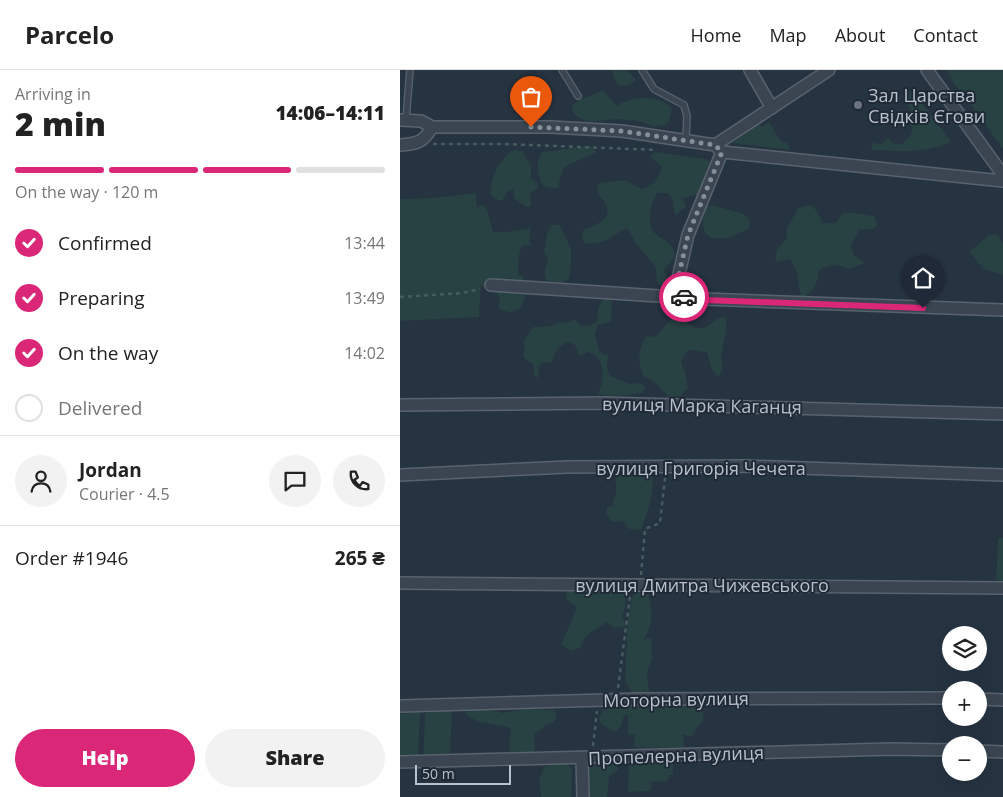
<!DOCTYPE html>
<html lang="en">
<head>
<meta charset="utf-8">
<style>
	body { margin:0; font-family:"Open Sans",sans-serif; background:#f2f2f2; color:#222; height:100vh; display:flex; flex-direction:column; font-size:19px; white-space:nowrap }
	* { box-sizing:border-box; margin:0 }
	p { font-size:16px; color:#767676 }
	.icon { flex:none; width:28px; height:28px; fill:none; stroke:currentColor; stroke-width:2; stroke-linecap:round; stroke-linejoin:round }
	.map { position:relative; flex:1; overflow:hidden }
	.drawer { display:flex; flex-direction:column; background:#fff; width:400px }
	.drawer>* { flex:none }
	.fabs { position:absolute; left:542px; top:556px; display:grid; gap:10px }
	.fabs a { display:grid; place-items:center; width:45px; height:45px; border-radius:50%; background:#fff; box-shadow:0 5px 20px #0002; font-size:25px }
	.scale { position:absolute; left:15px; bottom:12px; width:96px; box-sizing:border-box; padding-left:5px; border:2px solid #b7c0cb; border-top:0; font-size:14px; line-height:18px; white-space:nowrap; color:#b7c0cb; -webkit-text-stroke:4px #1f2a36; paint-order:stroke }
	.pin { position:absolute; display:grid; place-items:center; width:42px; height:42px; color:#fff; margin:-51px -21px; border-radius:50% 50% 50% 0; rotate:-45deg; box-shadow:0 0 5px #0007 }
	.pin .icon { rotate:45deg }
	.courier { position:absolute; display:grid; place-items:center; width:50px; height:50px; margin:-25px; border:4px solid #db2777; border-radius:50%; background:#fff; color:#222; box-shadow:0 1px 6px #0007 }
	.summary em { font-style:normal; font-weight:800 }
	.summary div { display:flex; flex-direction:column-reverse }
	.summary { display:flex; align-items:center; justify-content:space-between; height:85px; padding:0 15px }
	h1 { font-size:32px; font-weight:800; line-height:38px }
	.bar { display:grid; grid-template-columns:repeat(4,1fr); gap:8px 5px; align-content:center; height:60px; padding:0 15px }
	.bar i { height:6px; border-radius:4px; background:#e0e0e0 }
	.bar .selected { background:#db2777 }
	.bar p { grid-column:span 4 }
	.line { display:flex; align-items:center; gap:12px; padding:0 15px; border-top:1px solid #e0e0e0 }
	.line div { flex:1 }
	.round { display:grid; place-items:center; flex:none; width:52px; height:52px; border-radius:26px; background:#f2f2f2 }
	ol { padding:0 15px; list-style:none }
	li { display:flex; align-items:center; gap:15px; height:55px }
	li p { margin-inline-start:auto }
	li .icon { padding:5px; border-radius:50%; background:#db2777; color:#fff; stroke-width:4 }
	li:last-child { color:#767676 }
	li i { width:28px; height:28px; border:2px solid #e0e0e0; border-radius:50% }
	.cta { display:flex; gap:10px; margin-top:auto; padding:10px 15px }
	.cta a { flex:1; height:58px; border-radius:30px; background:#db2777; color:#fff; font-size:20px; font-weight:800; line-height:58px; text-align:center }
	.cta a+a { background:#f2f2f2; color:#222 }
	header { display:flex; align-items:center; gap:30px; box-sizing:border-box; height:70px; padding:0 25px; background:#fff; border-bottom:1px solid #e0e0e0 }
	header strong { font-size:24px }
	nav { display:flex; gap:28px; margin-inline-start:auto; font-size:18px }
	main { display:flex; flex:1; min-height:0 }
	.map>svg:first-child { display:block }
</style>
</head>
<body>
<header>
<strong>Parcelo</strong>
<nav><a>Home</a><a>Map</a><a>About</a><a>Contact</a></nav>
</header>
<main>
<section class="drawer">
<div class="summary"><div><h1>2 min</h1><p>Arriving in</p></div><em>14:06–14:11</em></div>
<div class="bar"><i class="selected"></i><i class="selected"></i><i class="selected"></i><i></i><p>On the way · 120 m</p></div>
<ol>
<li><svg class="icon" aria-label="check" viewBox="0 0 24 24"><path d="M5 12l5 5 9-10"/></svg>Confirmed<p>13:44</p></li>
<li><svg class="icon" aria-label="check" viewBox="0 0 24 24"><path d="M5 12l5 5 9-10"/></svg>Preparing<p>13:49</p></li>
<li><svg class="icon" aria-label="check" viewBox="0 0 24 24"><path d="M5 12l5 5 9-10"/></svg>On the way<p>14:02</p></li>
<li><i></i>Delivered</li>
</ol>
<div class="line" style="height:90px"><a class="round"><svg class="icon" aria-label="person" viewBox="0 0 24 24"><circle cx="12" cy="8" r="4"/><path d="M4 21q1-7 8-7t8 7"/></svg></a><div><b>Jordan</b><p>Courier · 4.5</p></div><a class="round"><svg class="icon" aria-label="chat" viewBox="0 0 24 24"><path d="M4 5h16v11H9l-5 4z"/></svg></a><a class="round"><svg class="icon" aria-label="phone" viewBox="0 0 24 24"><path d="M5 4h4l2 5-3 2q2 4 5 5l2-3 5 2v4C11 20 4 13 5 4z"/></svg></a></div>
<div class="line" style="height:65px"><div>Order #1946</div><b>265 ₴</b></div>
<div class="cta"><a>Help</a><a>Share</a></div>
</section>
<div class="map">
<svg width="603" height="727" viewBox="0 0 603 727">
	<rect width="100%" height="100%" fill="#263341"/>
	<g fill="#284142">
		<path d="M211,0H226L236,10C231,16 225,16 218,15Z"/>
		<polygon points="547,0 603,0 603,79 572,36 554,14"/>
		<path d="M200,21H204L216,36C233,26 259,23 272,39L269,51L265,55L253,57L243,52L217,49L187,52L173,44L172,35C181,28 190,27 200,21Z"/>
		<path d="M513,21L551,72C526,84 497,81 471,80L473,72L481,75L488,68L493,74H502L511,65L512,57L506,51L512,46L504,24Z"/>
		<polygon points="369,52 382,73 386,71 391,80 332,73 359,54 362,57"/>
		<path d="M190,76L197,82C188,88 165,93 162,102C160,107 159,113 158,119L143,116C137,103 135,95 142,82Z"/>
		<path d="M115,79L123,82L131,96V109L138,112V118L130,124L131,136L126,137L114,128V119L108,121L103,130H98L91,125C89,108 100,87 115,79Z"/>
		<path d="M255,82L306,89L311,94C306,104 303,115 297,125L283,128L286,137L275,146L272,128L268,123H257C252,131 246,152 253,161C262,172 273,169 275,186L263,201L267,206L264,217L258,214L255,196L236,174L233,167L227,158C218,161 219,163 212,167C204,173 193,175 184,173L182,168L183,160C203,153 218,144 198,124L197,114C206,111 215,112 225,110L241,119C253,115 258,109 262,97L250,87Z"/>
		<path d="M76,123L77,138L82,134L87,140L93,162H106L131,158L129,171L131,175L122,176L119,185L118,204L124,207L122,213L127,222C120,241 118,246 98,239L100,231L98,224L81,215L79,247L0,251V129L33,128Z"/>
		<path d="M313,135L344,144L350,151L348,160C339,161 335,167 327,168C302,173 298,154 307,136Z"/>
		<path d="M411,135L417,141L423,153H435L444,143H455L474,146L477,155L473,159L459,160L451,176L454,185L465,193L449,199C437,194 431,194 419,200C417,215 415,221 401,228L397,202L390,189L375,192L377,180L387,168V158L398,138Z"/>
		<path d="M152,155H160L171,179V197L169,209C162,214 154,216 146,211L144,202L148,189L144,181L147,164Z"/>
		<polygon points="589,165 598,165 603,174 603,205 585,200 569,182"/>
		<path d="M205,227L212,231L211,252L198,255L195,264L199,281L203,284L208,285L207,297L210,306L230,314L240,313L246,316L242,323C228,325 212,327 198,324C203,314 205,298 198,288C196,285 191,283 188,282L182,286L179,285L175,275L168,272C159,276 153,283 152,293L147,292L140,294L138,308L134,306V295L126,290L123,286L125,278L123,272L133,257L152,256L158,252L168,253L175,249L181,256L191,255L197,252L198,238Z"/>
		<path d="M275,245C282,249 295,261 304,258C311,255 316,248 324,246L327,256L321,288L323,300L318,307L312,300L307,283L300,281L288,280L281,292L285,303L288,318L281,326L269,327C259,318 258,312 244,307C237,290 238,284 245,267L256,266Z"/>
		<path d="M249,399C259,418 247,440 241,460L229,459L222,451L212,452L206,445L207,437H212L216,423V408L227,401Z"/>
		<polygon points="598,468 603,468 603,512 596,512"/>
		<polygon points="174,519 208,520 224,523 226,534 222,546 227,556 215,558 207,552 186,566 180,578 171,581 161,575 177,537 166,529 167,521"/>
		<path d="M237,519L248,523C252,542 255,553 243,570L251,567L252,588L247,604L249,621L245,626L233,624L225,611L228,549L232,528Z"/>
		<polygon points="294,633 302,639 304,649 291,667 283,664 284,678 234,677 235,664 228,664 228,644 224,646 221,656 215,662 201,654 199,648 204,638 228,639 228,634"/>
		<polygon points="78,636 103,643 124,639 154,640 157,647 154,653 148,654 134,664 135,678 133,688 111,686 109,674 111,658 79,652 68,646 64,639"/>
		<polygon points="52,640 50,690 23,691 25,643"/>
		<polygon points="20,642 18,691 0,692 0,643"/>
		<polygon points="164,692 172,699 171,727 141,727 139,710 145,696"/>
		<polygon points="273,692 273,704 269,705 268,711 251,712 251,721 228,722 229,695"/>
		<polygon points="198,693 213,694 219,698 216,702 209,707 207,727 184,727 181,703"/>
	</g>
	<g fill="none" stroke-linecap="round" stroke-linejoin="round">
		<g stroke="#58636e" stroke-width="8">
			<g id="lane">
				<polyline points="162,0 178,26"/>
				<polyline points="242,0 254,19 284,35 287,46 286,70"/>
				<polyline points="6,50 10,0"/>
			</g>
		</g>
		<g stroke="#58636e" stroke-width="14">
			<g id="street">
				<polyline points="350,0 372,38"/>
				<polyline points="527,0 603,105"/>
				<polyline points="0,50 21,51 32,57 151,57 222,61 315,75 322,82 603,111"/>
				<path d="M0,75C17,74 24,72 32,57"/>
				<polyline points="315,75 429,0"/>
				<polyline points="91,215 304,229 603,240"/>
				<polyline points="274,226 288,165 322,82"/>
				<polyline points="0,335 205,333 603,344"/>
				<polyline points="0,405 167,397 344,396 603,405"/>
				<polyline points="0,513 603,518"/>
				<polyline points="579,629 603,630"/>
				<polyline points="0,636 240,629 551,628"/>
				<polyline points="579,681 603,682"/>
				<polyline points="182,688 183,727"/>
				<polyline points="0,692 491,679 551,680"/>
			</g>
		</g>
		<g stroke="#465d5e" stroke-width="2.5" stroke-dasharray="4 4" stroke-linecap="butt">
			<polyline points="33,74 105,74 257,80"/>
			<polyline points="0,227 62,223 80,219"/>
			<polyline points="241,505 245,459 260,453 265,408"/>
			<polyline points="218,618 230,526"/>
			<polyline points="193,676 197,641"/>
		</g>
		<use href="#lane" stroke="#3a4551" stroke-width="5.5"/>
		<use href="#street" stroke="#3a4551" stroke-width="11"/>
	</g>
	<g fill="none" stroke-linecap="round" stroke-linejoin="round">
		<polyline stroke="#848f9b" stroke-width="5" stroke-dasharray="0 9" points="131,57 222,61 315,75 322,82 288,165 274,226 284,227"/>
		<polyline stroke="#db2777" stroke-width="6" points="284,227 304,230 523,238"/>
	</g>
	<circle fill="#6b7280" stroke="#1f2a36" stroke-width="2" cx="458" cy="35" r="5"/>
	<g text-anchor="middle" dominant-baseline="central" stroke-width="4" stroke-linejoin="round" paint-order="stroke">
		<g font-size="18" fill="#b7c0cb" stroke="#1f2a36" text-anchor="start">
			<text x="468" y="25">Зал Царства<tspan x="468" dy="21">Свідків Єгови</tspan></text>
		</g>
		<g font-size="18" fill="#b7c0cb" stroke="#1f2a36">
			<text transform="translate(302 335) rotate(1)">вулиця Марка Каганця</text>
			<text x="301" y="398">вулиця Григорія Чечета</text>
			<text x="302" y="515">вулиця Дмитра Чижевського</text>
			<text transform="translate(276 629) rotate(-1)">Моторна вулиця</text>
			<text transform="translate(276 685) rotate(-2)">Пропелерна вулиця</text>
		</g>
	</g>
</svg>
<div class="fabs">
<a><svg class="icon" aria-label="layers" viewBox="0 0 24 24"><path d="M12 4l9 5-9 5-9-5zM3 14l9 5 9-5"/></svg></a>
<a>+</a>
<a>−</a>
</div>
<div class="scale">50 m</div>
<div class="pin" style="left:131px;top:57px;background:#ea580c"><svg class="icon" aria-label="bag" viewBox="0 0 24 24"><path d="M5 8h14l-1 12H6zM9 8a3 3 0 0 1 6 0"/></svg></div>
<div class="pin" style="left:523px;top:238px;background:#1f2937"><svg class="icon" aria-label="home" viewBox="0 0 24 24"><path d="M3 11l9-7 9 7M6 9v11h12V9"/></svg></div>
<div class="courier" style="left:284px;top:227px"><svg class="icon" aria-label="car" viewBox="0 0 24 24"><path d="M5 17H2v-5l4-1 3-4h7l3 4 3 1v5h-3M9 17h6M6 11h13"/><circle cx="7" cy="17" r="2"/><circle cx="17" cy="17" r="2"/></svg></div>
</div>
</main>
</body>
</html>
